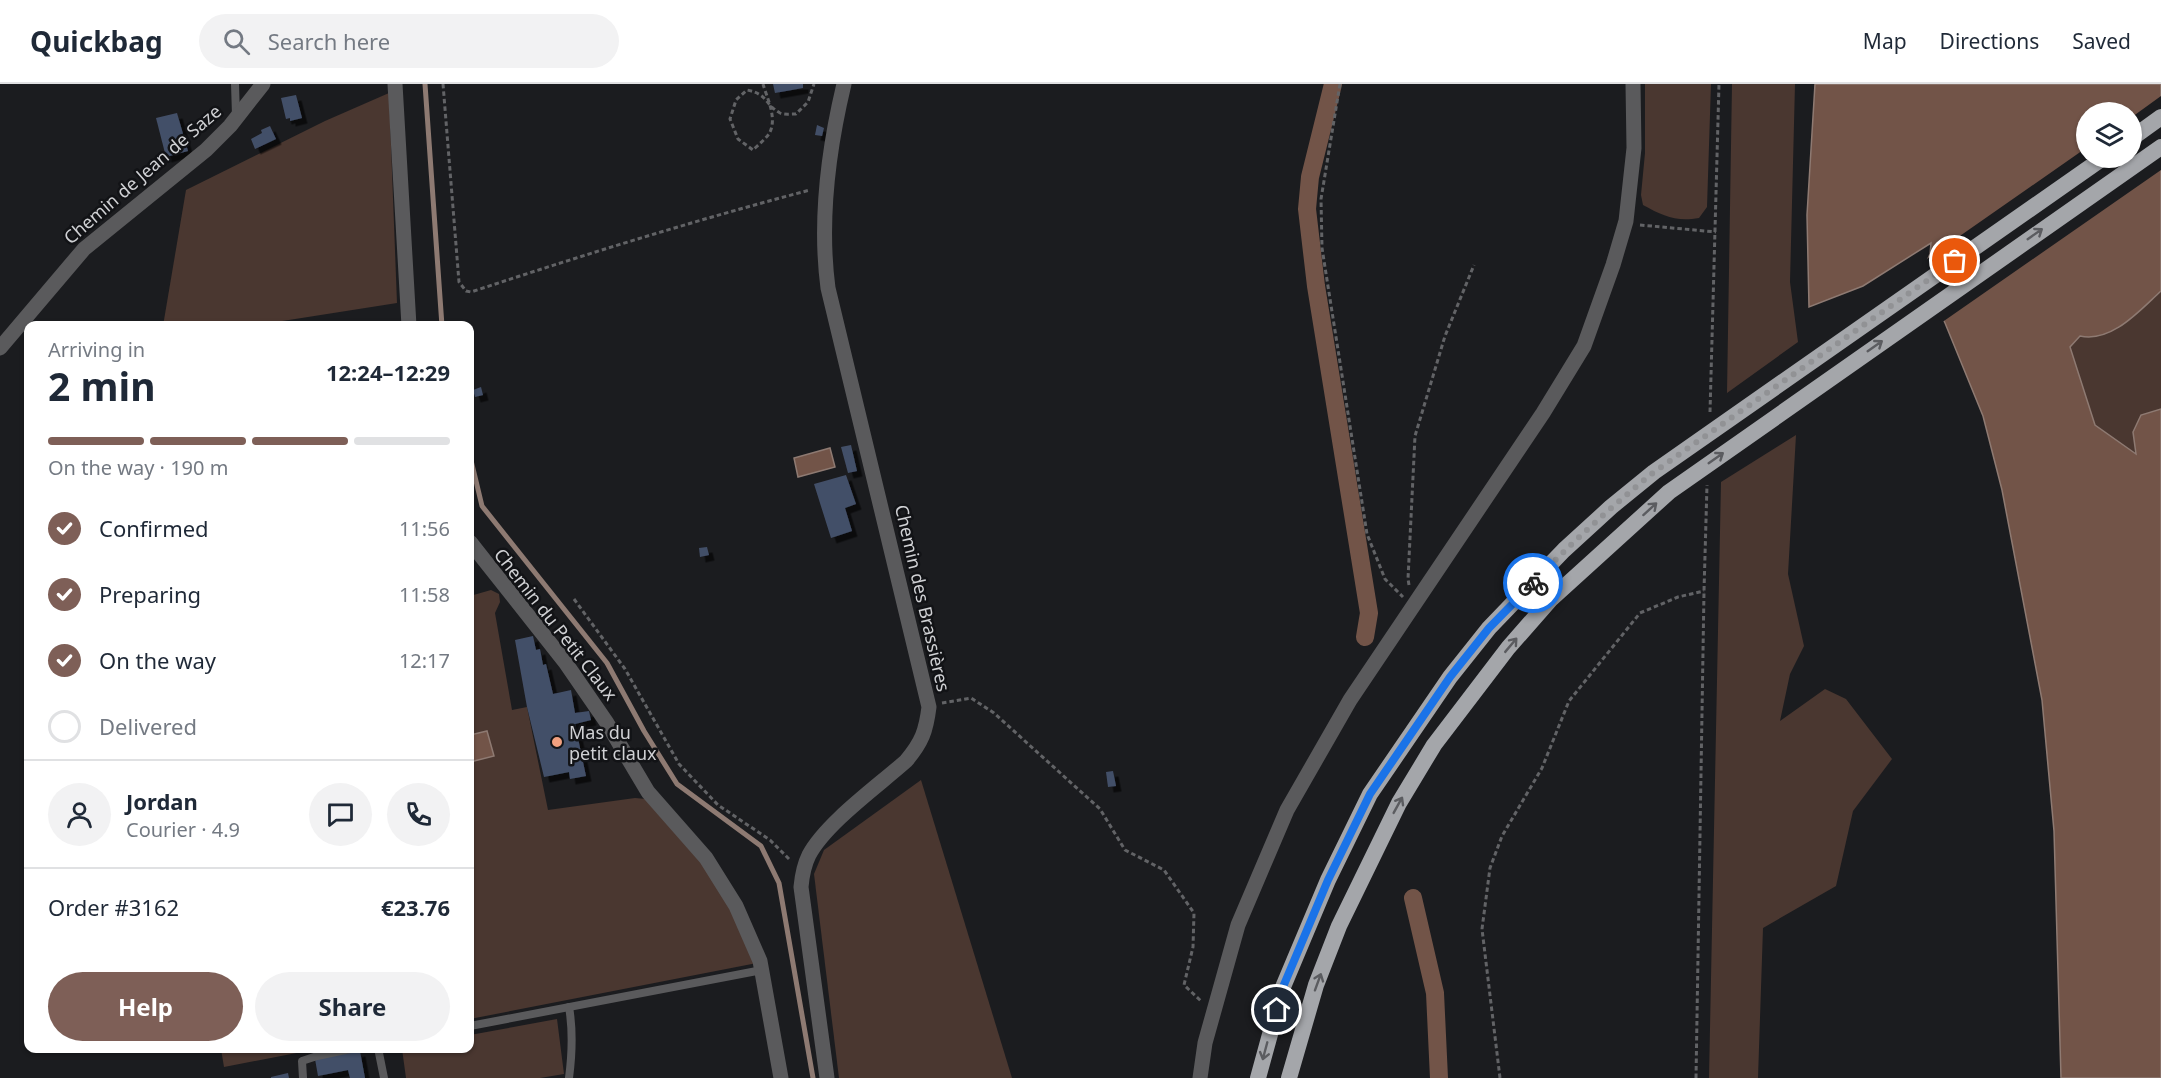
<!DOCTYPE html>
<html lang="en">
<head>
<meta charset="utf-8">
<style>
	body { margin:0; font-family:"Noto Sans",sans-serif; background:#f2f2f3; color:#1f2937; height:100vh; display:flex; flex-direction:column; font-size:22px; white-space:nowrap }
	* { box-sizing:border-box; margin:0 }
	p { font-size:20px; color:#747a83 }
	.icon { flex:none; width:33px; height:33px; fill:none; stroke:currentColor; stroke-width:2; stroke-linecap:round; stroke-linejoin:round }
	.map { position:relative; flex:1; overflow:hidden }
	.side { position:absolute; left:24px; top:237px; width:450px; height:732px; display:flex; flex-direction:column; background:#fff; border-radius:12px; box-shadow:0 2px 4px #0004 }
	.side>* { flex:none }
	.controls { position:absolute; left:2076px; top:18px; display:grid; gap:12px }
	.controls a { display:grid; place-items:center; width:66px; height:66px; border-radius:50%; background:#fff; box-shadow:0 2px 4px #0004; font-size:30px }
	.pin { position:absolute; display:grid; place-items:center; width:51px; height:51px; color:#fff; margin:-26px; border:3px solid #fff; border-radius:50%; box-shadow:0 2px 6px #0007 }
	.courier { position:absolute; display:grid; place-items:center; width:60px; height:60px; margin:-30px; border:4px solid #1a73e8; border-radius:50%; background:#fff; color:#222; box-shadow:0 2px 8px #0007 }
	.summary em { font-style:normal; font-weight:700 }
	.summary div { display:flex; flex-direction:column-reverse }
	.summary { display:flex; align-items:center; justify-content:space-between; height:102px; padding:0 24px }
	h1 { font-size:39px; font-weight:700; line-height:45px }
	.bar { display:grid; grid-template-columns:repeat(4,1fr); gap:9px 6px; align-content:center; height:72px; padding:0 24px }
	.bar i { height:8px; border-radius:4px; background:#e0e1e3 }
	.bar .current { background:#7e5f57 }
	.bar p { grid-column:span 4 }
	.line { display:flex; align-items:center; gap:15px; padding:0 24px; border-top:2px solid #e0e1e3 }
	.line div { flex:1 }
	.round { display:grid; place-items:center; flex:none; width:63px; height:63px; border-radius:32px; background:#f2f2f3 }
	ol { padding:0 24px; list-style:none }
	li { display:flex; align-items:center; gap:18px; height:66px }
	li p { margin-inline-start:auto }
	li .icon { padding:6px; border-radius:50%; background:#7e5f57; color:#fff; stroke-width:4 }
	li:last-child { color:#747a83 }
	li i { width:33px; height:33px; border:3px solid #e0e1e3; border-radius:50% }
	.action { display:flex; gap:12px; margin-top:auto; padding:12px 24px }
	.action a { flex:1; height:69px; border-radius:36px; background:#7e5f57; color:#fff; font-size:24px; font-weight:700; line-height:69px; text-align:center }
	.action a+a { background:#f2f2f3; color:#1f2937 }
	header { display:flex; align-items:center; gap:36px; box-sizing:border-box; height:84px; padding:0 30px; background:#fff; border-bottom:2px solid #e0e1e3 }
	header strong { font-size:28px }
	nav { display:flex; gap:33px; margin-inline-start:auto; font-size:21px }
	.search { width:420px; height:54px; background:#f2f2f3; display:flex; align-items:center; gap:15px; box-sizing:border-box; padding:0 21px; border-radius:33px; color:#747a83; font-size:22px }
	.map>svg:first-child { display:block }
</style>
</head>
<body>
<header>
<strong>Quickbag</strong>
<div class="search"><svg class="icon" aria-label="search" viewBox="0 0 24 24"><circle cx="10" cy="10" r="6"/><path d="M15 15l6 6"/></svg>Search here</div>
<nav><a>Map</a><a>Directions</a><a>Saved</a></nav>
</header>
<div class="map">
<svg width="2161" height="994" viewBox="0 0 2161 994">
	<defs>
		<filter id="shadow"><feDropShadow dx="5.5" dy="5.5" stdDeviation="0" flood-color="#0009"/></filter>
	</defs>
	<rect width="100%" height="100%" fill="#1b1c1f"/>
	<g fill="#4a3730">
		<path d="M1645,0H1711L1707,123L1699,134C1676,138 1663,132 1643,121L1641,111L1645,69Z"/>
		<polygon points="1732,0 1795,0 1790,198 1798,258 1727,309"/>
		<polygon points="389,9 397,219 257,241 163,242 186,106 325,37"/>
		<polygon points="2161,207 2161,325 2141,331 2137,371 2095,341 2070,263 2080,252 2134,232"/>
		<polygon points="1796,351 1788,490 1804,562 1790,590 1780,637 1825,605 1846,615 1892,675 1853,727 1836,802 1763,844 1758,994 1709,994 1721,398"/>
		<polygon points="491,506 499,510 500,518 495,529 512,626 527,623 548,726 635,714 646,715 702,776 734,825 757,879 470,935 470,512"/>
		<polygon points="921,696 1012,994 839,994 814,790 824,766"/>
		<polygon points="557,935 564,990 540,994 406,994 402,965 470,964 470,951"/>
		<polygon points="221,965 221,964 317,965 224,983"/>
	</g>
	<g fill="#725448" stroke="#8e7a72" stroke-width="1.5" fill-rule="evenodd">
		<path d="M1815,0H2161V207C2140,226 2112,259 2080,252L2070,263L2095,341L2136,370L2133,348L2141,331L2161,325V994H2061L2054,747L2042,616L2002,406L1983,332L1945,239L1931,210L1924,184L1930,170L1931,159L1863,202L1809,223L1807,131ZM2086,28H2132V74H2086Z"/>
		<polygon points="830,364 835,383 798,393 794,374"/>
		<polygon points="487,647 494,672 470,678 470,651"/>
	</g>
	<polygon fill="#1b1c1f" points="2161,12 2161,86 1941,239 1928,211 1921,184 1924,177 2086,64 2086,74 2132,74 2132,33"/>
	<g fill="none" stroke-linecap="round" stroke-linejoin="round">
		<g stroke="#8e7a72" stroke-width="5">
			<polyline points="425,0 442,242"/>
			<polyline points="470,372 482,422 607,579 644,647 677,700 761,762 779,799 813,994"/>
		</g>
		<g stroke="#725448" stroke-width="18">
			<polyline points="1333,0 1310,93 1307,125 1316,202 1369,529 1365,553"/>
			<polyline points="1413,814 1435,909 1439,994"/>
		</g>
	</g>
	<g fill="#434f68" filter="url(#shadow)">
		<polygon points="773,0 803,0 803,4 775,9"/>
		<polygon points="296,11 302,34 290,37 290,34 286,35 281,14"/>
		<polygon points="177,29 188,67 166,73 156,34"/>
		<polygon points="817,41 824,44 822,52 815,51"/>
		<polygon points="270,42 276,55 255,65 251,55 262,49 261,46"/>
		<polygon points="481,303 483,311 475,313 473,306"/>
		<polygon points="851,361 857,387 848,389 841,363"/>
		<polygon points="846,391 856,420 845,424 852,447 831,454 814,400"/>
		<polygon points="707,463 709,471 700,473 699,464"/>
		<polygon points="533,552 536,566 540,565 543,581 546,580 553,610 571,606 575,629 589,627 591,636 575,640 586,692 570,695 569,688 544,693 527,623 515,556"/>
		<polygon points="1113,687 1116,702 1108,703 1106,688"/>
		<polygon points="360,967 365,994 350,994 348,986 318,992 315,975"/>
		<polygon points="288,989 289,994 271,994 271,993"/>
	</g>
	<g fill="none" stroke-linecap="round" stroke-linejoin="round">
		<g stroke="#626366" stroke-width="3" stroke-dasharray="4.5 3" stroke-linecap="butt">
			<path d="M443,0L459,198L466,207L471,208C583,171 696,136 810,106"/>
			<path d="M763,0C767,14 777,33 770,48C767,54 758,61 753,66L738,55L730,35L736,16L747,6C768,10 765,21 780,29C784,31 791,30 796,30L808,18L814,0"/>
			<polyline points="1340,0 1321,115 1322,164 1367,450 1385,495 1403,513"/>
			<polyline points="1640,141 1716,148"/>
			<polyline points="1710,328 1719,0"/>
			<polyline points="1409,501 1408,495 1415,352 1445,252 1474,181"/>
			<polyline points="574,515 625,585 679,680 718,721 770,756 790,776"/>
			<polyline points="942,619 971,614 994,629 1100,725 1125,766 1164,786 1194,829 1193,863 1184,901 1201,917"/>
			<polyline points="1500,994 1482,845 1490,784 1502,752 1542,684 1569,617 1640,529 1678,513 1704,507"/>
			<polyline points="1696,994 1704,507 1707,401"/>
		</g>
		<g stroke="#5a5a5c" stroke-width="8">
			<polyline points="235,0 236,32"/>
			<path d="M569,923C573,946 572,971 569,994"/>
			<polyline points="470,942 762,886"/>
			<polyline points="378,964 384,994"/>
			<polyline points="303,994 302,977 317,972 355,964"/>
		</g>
		<g stroke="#5a5a5c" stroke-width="15">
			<polyline points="395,0 409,242"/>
			<polyline points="0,264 84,165 206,66 230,42 263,0"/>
			<polyline points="470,458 565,578 607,639 648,708 706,774 736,822 760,877 781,994"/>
			<path d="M827,994L801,803C802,792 804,781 809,771C826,739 878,702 906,677C922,658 926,647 929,623L828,204C819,136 828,67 844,0"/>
			<polyline points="1200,994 1205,959 1238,841 1287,726 1350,616 1543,329 1584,262 1613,181 1626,137 1634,64 1633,0"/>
		</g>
		<g stroke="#a4a6aa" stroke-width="16">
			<polyline points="2132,54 2161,33"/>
			<polyline points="1258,994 1283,903 1328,796 1370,710 1450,593 1489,544 1564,466 1611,423 1654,388 2103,74"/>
			<polyline points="1289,994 1316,901 1339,842 1399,719 1434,661 1508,564 1551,515 1669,408 2161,63"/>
		</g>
	</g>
	<defs><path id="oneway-shaft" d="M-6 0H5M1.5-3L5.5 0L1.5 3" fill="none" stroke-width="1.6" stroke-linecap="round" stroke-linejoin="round" transform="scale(1.5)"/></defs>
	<g stroke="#5b5c60">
		<use href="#oneway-shaft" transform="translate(2035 150) rotate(-35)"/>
		<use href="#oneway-shaft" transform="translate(1875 262) rotate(-35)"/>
		<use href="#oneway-shaft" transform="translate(1716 374) rotate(-35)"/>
		<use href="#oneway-shaft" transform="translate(1650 425) rotate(-42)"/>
		<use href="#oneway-shaft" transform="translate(1511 561) rotate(-50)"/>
		<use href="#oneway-shaft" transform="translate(1398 721) rotate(-61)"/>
		<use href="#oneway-shaft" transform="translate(1318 898) rotate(-70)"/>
		<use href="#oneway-shaft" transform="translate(1265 967) rotate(105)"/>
	</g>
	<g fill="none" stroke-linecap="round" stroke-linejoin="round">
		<path stroke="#919295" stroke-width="6" stroke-dasharray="0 10.8" d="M1533,499C1571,459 1611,423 1654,388L1955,177"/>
		<polyline stroke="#1a73e8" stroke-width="8" points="1277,926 1283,903 1328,796 1370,710 1450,593 1489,544 1533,499"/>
	</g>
	<circle fill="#f2a07f" stroke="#121316" stroke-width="2" cx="557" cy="658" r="6"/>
	<g text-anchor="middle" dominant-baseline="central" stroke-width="5" stroke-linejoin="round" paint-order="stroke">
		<g font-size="18" fill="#d0d1d4" stroke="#121316">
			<text transform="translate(142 90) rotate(-41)">Chemin de Jean de Saze</text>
			<text transform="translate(923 514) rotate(77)">Chemin des Brassières</text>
			<text transform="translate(556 540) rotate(52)">Chemin du Petit Claux</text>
		</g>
		<g font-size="18" fill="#d0d1d4" stroke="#121316" text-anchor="start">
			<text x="569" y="648">Mas du<tspan x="569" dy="21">petit claux</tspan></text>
		</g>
	</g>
</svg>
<div class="controls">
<a><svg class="icon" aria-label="layers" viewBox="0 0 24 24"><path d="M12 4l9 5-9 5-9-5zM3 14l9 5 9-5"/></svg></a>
</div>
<div class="pin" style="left:1955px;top:177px;background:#ea580c"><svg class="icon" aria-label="bag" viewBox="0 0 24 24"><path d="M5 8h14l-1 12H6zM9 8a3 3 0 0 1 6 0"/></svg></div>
<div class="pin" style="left:1277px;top:926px;background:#1f2937"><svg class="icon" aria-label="home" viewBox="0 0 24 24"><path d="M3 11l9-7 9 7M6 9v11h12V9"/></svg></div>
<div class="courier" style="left:1533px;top:499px"><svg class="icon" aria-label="bike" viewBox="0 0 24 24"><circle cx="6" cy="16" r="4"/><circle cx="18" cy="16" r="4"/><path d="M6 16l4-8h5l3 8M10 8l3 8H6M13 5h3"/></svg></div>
<section class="side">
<div class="summary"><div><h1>2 min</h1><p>Arriving in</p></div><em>12:24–12:29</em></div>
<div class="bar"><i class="current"></i><i class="current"></i><i class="current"></i><i></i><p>On the way · 190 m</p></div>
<ol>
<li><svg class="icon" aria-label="check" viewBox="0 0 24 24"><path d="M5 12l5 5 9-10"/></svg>Confirmed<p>11:56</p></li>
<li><svg class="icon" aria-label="check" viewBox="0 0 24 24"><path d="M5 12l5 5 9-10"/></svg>Preparing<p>11:58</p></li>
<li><svg class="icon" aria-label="check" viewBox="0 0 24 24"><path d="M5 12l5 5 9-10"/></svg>On the way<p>12:17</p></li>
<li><i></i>Delivered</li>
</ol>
<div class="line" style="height:108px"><a class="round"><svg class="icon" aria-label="person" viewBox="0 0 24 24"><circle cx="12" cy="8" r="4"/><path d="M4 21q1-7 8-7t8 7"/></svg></a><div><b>Jordan</b><p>Courier · 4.9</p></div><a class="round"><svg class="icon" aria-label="chat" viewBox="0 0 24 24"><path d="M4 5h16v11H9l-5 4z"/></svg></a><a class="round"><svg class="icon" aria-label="phone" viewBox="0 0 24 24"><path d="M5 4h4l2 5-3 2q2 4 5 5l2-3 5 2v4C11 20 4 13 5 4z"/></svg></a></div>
<div class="line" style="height:78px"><div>Order #3162</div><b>€23.76</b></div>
<div class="action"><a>Help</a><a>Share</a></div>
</section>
</div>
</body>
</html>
